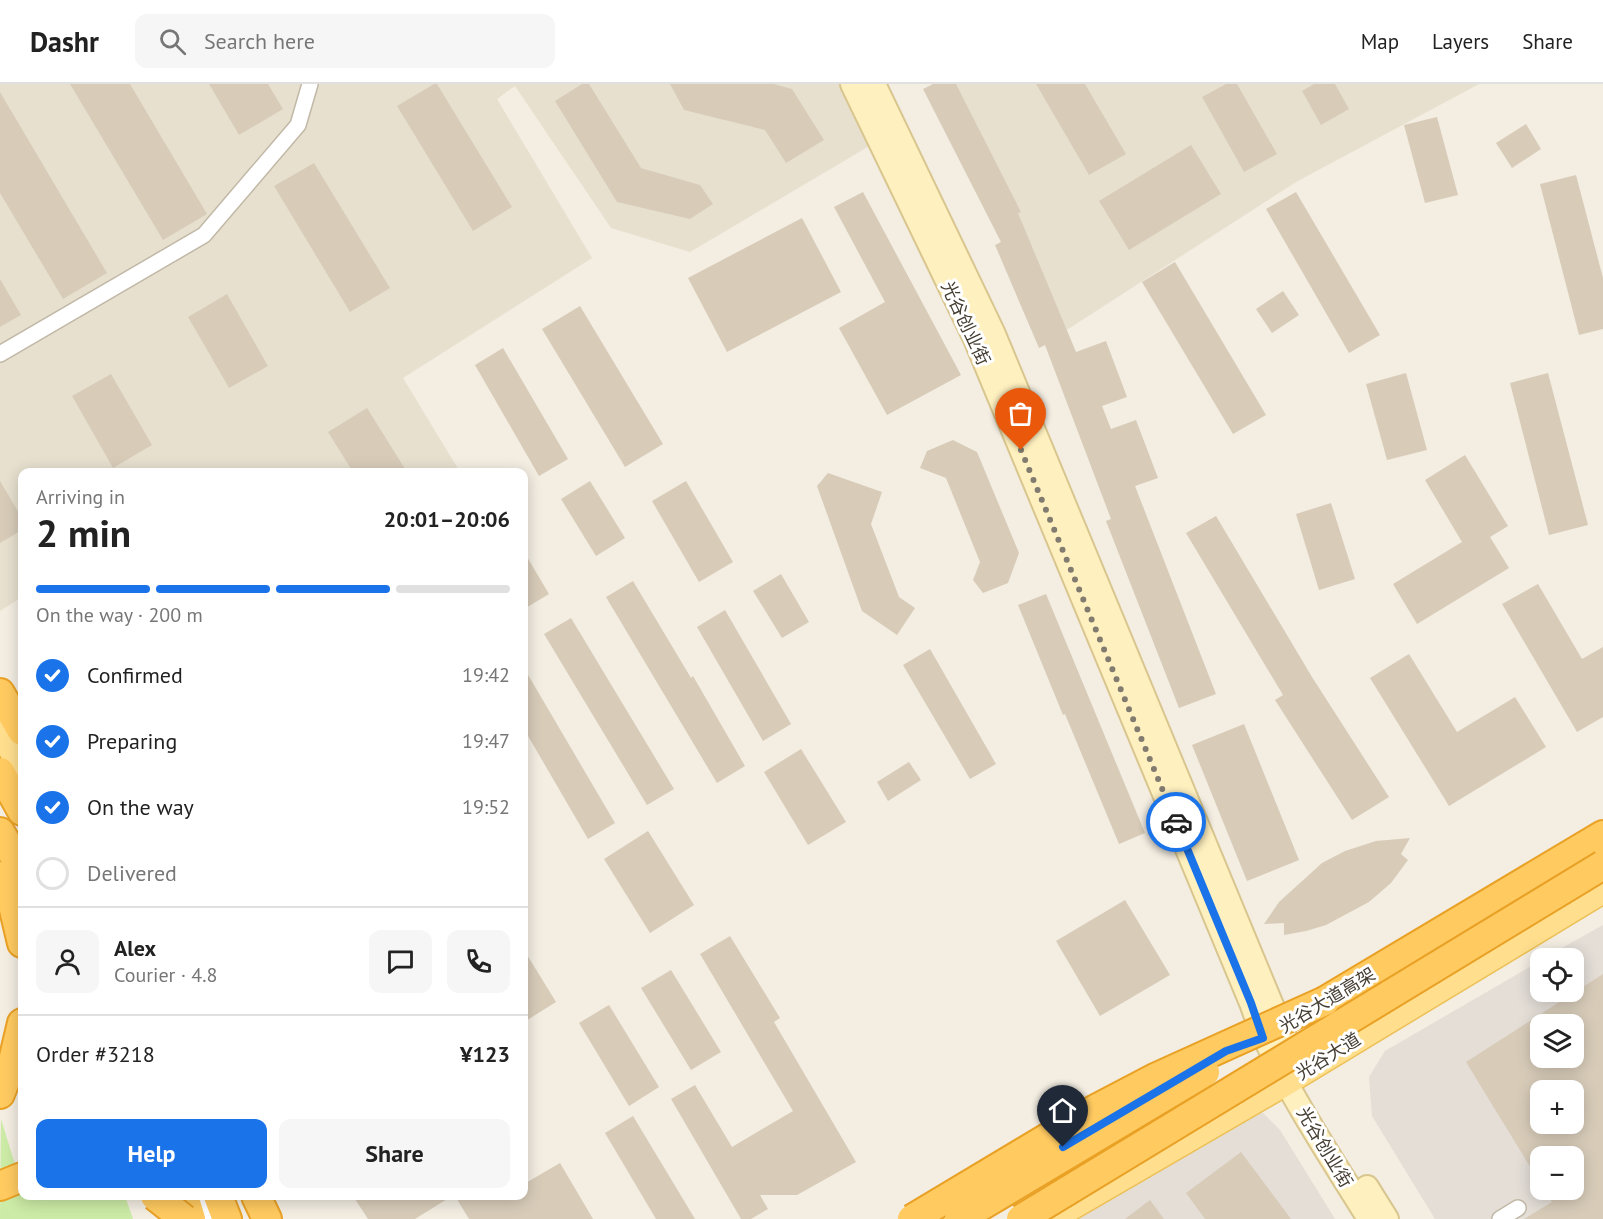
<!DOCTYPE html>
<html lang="en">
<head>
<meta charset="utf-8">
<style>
	body { margin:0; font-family:"PT Sans","Noto Sans SC",sans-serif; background:#f6f6f6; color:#222; height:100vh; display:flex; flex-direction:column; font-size:22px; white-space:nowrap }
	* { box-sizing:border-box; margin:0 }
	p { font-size:20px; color:#767676 }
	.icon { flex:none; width:33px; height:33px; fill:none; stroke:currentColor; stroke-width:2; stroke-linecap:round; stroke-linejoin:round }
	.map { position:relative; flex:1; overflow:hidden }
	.side { position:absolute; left:18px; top:384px; width:510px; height:732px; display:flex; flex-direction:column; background:#fff; border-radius:12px; box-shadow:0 3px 15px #0003 }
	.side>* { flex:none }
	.buttons { position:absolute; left:1530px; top:864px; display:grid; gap:12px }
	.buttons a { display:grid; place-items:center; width:54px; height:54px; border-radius:12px; background:#fff; box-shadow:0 3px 15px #0003; font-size:30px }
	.pin { position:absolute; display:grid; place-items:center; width:51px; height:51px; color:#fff; margin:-62px -26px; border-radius:50% 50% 50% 0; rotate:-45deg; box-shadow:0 0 6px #0007 }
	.pin .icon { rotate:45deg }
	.courier { position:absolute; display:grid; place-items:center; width:60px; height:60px; margin:-30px; border:4px solid #1a73e8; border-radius:50%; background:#fff; color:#222; box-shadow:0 2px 8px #0007 }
	.headline em { font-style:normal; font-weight:800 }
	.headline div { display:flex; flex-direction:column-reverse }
	.headline { display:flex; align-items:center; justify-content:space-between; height:102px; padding:0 18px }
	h1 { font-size:39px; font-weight:800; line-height:45px }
	.bar { display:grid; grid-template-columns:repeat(4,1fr); gap:9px 6px; align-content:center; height:72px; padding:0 18px }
	.bar i { height:8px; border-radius:4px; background:#e0e0e0 }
	.bar .current { background:#1a73e8 }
	.bar p { grid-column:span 4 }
	.line { display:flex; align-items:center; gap:15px; padding:0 18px; border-top:2px solid #e0e0e0 }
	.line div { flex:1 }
	.round { display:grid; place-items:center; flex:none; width:63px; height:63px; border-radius:12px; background:#f6f6f6 }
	ol { padding:0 18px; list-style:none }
	li { display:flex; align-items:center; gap:18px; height:66px }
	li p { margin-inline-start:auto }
	li .icon { padding:6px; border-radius:50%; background:#1a73e8; color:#fff; stroke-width:4 }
	li:last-child { color:#767676 }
	li i { width:33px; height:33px; border:3px solid #e0e0e0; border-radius:50% }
	.action { display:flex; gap:12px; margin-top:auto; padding:12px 18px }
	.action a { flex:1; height:69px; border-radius:12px; background:#1a73e8; color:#fff; font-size:24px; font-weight:800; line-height:69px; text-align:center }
	.action a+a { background:#f6f6f6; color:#222 }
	header { display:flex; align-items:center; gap:36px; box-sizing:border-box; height:84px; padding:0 30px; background:#fff; border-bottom:2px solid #e0e0e0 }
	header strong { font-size:28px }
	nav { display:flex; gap:33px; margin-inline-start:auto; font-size:21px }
	.search { width:420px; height:54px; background:#f6f6f6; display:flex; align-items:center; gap:15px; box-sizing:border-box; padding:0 21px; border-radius:12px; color:#767676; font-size:22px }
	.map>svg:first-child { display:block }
</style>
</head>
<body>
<header>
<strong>Dashr</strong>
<div class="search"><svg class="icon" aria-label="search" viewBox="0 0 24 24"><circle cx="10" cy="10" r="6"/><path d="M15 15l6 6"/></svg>Search here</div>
<nav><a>Map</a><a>Layers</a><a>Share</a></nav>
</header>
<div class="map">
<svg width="1603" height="1135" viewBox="0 0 1603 1135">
	<rect width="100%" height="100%" fill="#f3ede2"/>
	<g fill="#e7e0cf">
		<polygon points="0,0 856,0 881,55 690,168 611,144 515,2 497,15 592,174 403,294 460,388 22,388 22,513 0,527"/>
		<polygon points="940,0 1479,0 1296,98 1062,249"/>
	</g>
	<g fill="#e4ded7" fill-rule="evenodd">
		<path d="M1603,841V1135H1435L1372,1032L1369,993L1385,967L1540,877V908H1574V874H1544ZM1540,940H1574V974H1540ZM1540,1006H1574V1040H1540ZM1540,1072H1574V1106H1540Z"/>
		<polygon points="1258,1024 1280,1046 1335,1135 1048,1135"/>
	</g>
	<polygon fill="#cceba6" points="1,1035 18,1090 22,1088 22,1112 125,1112 133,1135 0,1135"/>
	<g fill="#d8ccb9" fill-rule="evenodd">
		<polygon points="70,0 130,0 207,130 163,156"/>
		<polygon points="209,0 268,0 283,25 239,51"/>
		<polygon points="434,0 437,0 512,123 473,147 397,22"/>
		<polygon points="582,0 589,0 641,84 700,101 713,120 690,135 617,118 555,17"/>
		<polygon points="670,0 774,0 792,5 824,56 786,79 765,46 684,26"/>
		<polygon points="933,0 956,0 1021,128 1018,129 1076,268 1106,257 1127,313 1102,322 1111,345 1136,336 1158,394 1135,402 1216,610 1179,624 1106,437 1111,435 1045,261 1039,264 995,161 1001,158 923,5"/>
		<polygon points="1036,0 1085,0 1126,70 1089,91"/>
		<polygon points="1226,0 1237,0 1277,70 1244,88 1202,13"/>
		<polygon points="1314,0 1335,0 1349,25 1321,41 1302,7"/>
		<polygon points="0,8 107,189 63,215 0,109"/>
		<polygon points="1437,33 1458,111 1425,119 1404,41"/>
		<polygon points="1526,40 1541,65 1512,84 1496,59"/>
		<polygon points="1191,61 1221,110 1129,166 1099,117"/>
		<polygon points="314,79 390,204 350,228 274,102"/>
		<polygon points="1576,91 1603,194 1603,245 1579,251 1540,100"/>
		<polygon points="863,108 961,291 887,331 839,244 885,218 834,123"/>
		<polygon points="1296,108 1380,251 1349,269 1266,125"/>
		<polygon points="802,134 841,208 727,268 688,194"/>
		<polygon points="1175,178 1266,331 1233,350 1142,198"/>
		<polygon points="0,195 21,231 0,243"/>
		<polygon points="1283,207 1299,231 1272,249 1256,225"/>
		<polygon points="227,210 268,282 229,304 188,233"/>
		<polygon points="580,222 663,360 625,383 542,245"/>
		<polygon points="503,264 568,375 539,392 475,281"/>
		<polygon points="1406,289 1427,366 1387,376 1366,300"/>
		<polygon points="1548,289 1588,441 1549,451 1510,299"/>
		<polygon points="111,290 152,361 113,384 72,312"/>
		<polygon points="367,324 407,388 353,388 328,348"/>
		<polygon points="953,356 977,368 1019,469 1008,499 983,509 973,496 980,478 946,394 920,384 927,367"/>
		<polygon points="1465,371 1508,442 1490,453 1509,484 1417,540 1393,500 1462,458 1425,396"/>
		<polygon points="828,389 882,408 871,440 899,513 915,524 897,551 862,527 817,402"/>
		<polygon points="0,397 22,434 22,446 0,459"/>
		<polygon points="590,397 625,454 596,472 561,415"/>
		<polygon points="686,397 733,478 699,498 652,417"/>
		<polygon points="1331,419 1355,495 1319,506 1296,430"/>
		<polygon points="1216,432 1312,593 1389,713 1352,736 1275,616 1283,611 1186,449"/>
		<polygon points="524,468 549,510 524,525"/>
		<polygon points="781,490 809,538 782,554 753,507"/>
		<polygon points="633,497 691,594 693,592 745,682 717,699 606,513"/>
		<polygon points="1538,500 1582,575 1603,563 1603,633 1577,648 1502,520"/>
		<polygon points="1046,510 1145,749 1119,760 1065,630 1063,631 1018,521"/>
		<polygon points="725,526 791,640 763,657 697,543"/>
		<polygon points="571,534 674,705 647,721 544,550"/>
		<polygon points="930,565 996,680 970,695 903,581"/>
		<polygon points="1409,570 1457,648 1515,613 1546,663 1449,722 1370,594"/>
		<polygon points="524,584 615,739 588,755 524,645"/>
		<polygon points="1244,640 1299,776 1247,797 1192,661"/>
		<polygon points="801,665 846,738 808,761 764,688"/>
		<polygon points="909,678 921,696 888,717 877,698"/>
		<polygon points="648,747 694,821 650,849 604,775"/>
		<polygon points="1410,754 1401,770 1408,776 1391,799 1369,818 1326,841 1306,847 1284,851 1284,839 1264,840 1279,818 1322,779 1345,767 1376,757"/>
		<polygon points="1125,816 1170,891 1100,932 1056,857"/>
		<polygon points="730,852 780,934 774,938 856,1078 797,1111 760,1111 768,1125 751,1135 741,1135 671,1015 695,1001 732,1063 793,1027 700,870"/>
		<polygon points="524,866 556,918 524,938"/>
		<polygon points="671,886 721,968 691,986 641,904"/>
		<path d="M1603,890V1135H1524L1552,1118L1545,1106H1574V1072H1540V1099L1466,978ZM1540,940H1574V974H1540ZM1540,1006H1574V1040H1540Z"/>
		<polygon points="609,921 659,1003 629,1022 579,939"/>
		<polygon points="633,1032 695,1135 656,1135 605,1049"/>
		<polygon points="1241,1068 1291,1135 1205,1135 1186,1109"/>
		<polygon points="560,1079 593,1135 469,1135 455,1112 524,1112 524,1100"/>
		<polygon points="353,1112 452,1112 415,1135 368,1135"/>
		<polygon points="1150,1116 1164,1135 1125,1135"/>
	</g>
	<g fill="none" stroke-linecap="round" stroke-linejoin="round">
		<g stroke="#c1b8a7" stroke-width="10">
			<polyline id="lane" points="200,1112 208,1135"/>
		</g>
		<g stroke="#c1b8a7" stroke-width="18">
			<g id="street">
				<polyline points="0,270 204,151 298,41 310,0"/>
				<polyline points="1500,1135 1518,1124"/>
			</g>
		</g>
		<g stroke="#d9c68f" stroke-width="26">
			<g id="secondary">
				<path d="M852,0L975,255L1251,919C1278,997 1326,1065 1369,1135"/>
				<polyline points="874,0 993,248 1298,984"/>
				<polyline points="1367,1103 1387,1135"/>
			</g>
		</g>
		<g stroke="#ecc056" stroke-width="27">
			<g id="primary">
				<polyline points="0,647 22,686"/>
				<polyline points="940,1135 974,1115"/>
				<polyline points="1052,1135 1286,999 1603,807"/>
			</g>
		</g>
		<g stroke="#e9a125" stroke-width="32">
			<g id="highway">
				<polyline points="0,609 22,647"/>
				<polyline points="0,688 22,727"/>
				<polyline points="0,748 22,785"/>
				<polyline points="0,792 12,817 22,859"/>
				<polyline points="1325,917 1603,751"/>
				<polyline points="0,1010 13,977 22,939"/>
				<polyline points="0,1102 22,1093"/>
				<polyline points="184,1112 191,1135"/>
				<polyline points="218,1112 227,1135"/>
				<polyline points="256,1112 267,1135"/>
			</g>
		</g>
		<use href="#lane" stroke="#fff" stroke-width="8"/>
		<use href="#street" stroke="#fff" stroke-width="15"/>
		<use href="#secondary" stroke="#fff0bf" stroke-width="22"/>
		<use href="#primary" stroke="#ffdf8e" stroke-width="24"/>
		<use href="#highway" stroke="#ffca60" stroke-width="28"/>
		<g stroke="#e9a125" stroke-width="32" stroke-linecap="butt">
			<g id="highway-bridge">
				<polyline points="155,1112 184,1135"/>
				<polyline points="912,1135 1094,1026 1157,993 1325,917"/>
				<polyline points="959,1135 1205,988"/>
				<polyline points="1021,1135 1603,781"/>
			</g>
		</g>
		<use href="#highway-bridge" stroke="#ffca60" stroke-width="28"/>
	</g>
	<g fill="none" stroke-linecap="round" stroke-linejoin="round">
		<polyline stroke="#817b70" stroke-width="6" stroke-dasharray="0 10.8" points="1021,366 1176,738"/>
		<polyline stroke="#1a73e8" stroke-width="8" points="1063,1063 1226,967 1263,954 1251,919 1176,738"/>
	</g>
	<g text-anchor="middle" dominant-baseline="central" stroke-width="6" stroke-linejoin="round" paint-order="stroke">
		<g font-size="18" fill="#443d32" stroke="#fff">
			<text transform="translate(966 239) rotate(65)">光谷创业街</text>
			<text transform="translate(1327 916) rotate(-31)">光谷大道高架</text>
			<text transform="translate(1328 972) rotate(-32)">光谷大道</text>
			<text transform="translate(1325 1063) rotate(59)">光谷创业街</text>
		</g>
	</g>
</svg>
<div class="buttons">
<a><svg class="icon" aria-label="locate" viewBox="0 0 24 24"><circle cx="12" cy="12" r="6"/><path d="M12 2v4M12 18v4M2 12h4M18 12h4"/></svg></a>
<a><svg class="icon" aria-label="layers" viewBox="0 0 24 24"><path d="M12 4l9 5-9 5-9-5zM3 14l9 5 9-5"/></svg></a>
<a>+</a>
<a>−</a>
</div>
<div class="pin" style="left:1021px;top:366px;background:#ea580c"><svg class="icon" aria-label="bag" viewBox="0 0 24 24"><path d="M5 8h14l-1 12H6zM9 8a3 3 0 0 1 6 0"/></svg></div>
<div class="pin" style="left:1063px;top:1063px;background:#1f2937"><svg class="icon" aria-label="home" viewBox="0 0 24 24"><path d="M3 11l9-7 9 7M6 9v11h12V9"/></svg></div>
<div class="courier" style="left:1176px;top:738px"><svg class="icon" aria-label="car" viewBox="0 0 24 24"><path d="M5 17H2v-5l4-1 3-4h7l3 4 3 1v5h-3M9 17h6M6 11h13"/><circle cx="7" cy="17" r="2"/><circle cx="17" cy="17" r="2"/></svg></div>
<section class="side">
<div class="headline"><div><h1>2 min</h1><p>Arriving in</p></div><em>20:01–20:06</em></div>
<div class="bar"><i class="current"></i><i class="current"></i><i class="current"></i><i></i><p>On the way · 200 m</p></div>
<ol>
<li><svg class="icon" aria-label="check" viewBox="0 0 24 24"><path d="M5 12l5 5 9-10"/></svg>Confirmed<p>19:42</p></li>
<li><svg class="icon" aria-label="check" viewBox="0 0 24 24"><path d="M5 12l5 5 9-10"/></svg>Preparing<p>19:47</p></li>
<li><svg class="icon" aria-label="check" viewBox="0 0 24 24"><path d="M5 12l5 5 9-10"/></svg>On the way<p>19:52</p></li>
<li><i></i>Delivered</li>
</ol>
<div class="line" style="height:108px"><a class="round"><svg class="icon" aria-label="person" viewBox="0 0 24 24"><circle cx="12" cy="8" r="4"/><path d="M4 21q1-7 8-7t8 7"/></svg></a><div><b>Alex</b><p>Courier · 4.8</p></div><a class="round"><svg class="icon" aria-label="chat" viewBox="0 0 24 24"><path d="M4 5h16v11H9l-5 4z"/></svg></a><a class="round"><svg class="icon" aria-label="phone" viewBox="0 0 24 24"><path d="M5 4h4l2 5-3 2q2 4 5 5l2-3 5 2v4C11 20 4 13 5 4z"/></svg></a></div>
<div class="line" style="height:78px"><div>Order #3218</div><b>¥123</b></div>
<div class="action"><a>Help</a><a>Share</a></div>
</section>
</div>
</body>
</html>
